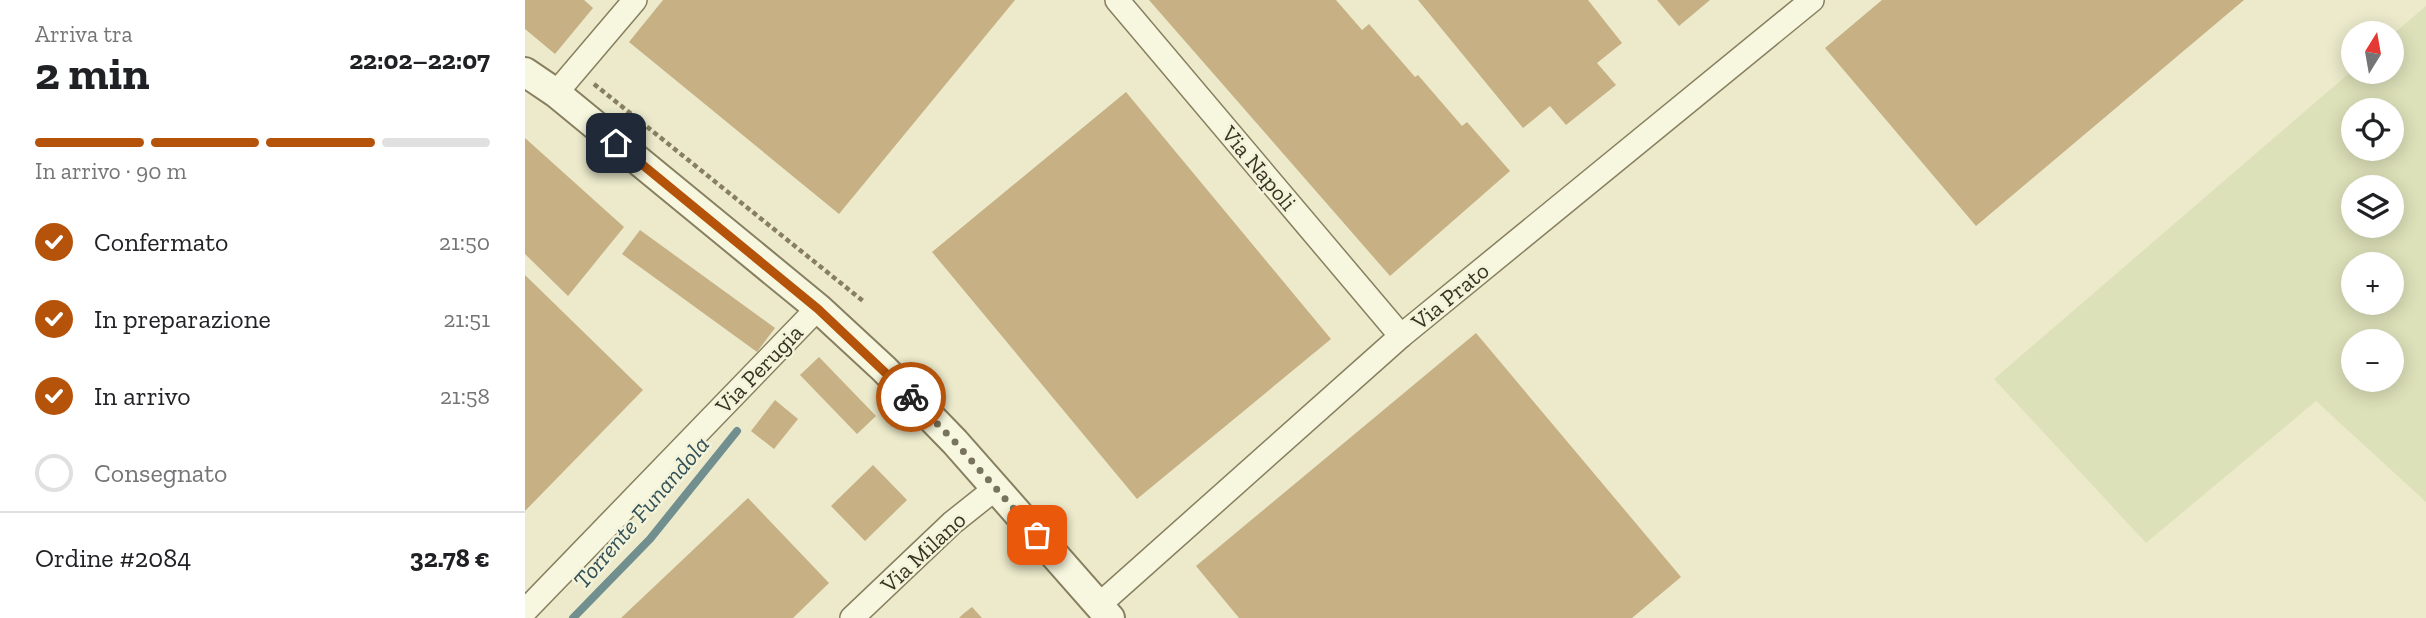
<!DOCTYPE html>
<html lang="it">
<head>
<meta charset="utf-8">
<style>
	body { margin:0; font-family:"Zilla Slab",serif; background:#f6f6f6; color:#202124; height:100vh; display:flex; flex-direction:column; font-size:26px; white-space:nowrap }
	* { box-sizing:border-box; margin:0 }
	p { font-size:23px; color:#757577 }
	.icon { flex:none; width:38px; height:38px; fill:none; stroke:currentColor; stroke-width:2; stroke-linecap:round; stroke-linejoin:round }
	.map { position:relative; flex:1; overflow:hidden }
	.side { display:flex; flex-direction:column; background:#fff; width:525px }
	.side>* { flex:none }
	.needle { width:46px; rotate:11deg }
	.controls { position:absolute; left:1816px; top:21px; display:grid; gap:14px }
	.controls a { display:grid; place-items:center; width:63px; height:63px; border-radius:50%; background:#fff; box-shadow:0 4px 18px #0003; font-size:35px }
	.pin { position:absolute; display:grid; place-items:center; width:60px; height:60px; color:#fff; margin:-30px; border-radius:14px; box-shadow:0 4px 10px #0006 }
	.courier { position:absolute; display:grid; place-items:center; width:70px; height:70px; margin:-35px; border:5px solid #b45309; border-radius:50%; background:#fff; color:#222; box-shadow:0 2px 9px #0007 }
	.headline em { font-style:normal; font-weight:800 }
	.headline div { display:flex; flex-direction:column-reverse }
	.headline { display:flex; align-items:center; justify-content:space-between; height:119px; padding:0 35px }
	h1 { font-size:46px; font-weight:800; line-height:52px }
	.bar { display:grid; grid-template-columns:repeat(4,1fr); gap:10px 7px; align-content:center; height:84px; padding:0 35px }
	.bar i { height:9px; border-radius:5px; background:#e0e0e0 }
	.bar .on { background:#b45309 }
	.bar p { grid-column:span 4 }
	.line { display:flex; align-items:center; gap:18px; padding:0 35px; border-top:2px solid #e0e0e0 }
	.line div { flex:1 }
	ol { padding:0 35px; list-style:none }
	li { display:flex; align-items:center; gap:21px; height:77px }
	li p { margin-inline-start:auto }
	li .icon { padding:7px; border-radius:50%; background:#b45309; color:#fff; stroke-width:4 }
	li:last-child { color:#757577 }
	li i { width:38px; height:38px; border:4px solid #e0e0e0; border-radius:50% }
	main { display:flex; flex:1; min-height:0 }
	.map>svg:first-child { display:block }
</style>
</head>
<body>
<main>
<section class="side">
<div class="headline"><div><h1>2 min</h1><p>Arriva tra</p></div><em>22:02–22:07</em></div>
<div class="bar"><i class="on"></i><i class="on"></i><i class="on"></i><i></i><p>In arrivo · 90 m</p></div>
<ol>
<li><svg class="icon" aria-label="check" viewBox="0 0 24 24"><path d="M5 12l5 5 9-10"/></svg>Confermato<p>21:50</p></li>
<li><svg class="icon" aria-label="check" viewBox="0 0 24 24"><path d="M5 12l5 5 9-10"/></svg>In preparazione<p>21:51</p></li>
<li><svg class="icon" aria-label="check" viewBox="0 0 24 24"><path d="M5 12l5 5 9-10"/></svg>In arrivo<p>21:58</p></li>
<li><i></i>Consegnato</li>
</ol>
<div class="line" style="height:91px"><div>Ordine #2084</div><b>32.78 €</b></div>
</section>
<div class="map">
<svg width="1901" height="618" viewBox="0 0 1901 618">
	<rect width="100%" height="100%" fill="#eceacb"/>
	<path fill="#dde1b9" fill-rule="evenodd" d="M1901,6V502L1791,401L1621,543L1469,379L1829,69V72H1867V35ZM1829,110H1867V149H1829ZM1829,187H1867V226H1829ZM1829,264H1867V303H1829ZM1829,341H1867V380H1829Z"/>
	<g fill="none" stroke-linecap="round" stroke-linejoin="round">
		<polyline stroke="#728f8f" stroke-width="8" points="48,618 125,539 212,431"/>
	</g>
	<g fill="#c6b084">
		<polygon points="0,0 59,0 68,8 30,54 0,29"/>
		<polygon points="138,0 490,0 314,214 104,42"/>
		<polygon points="624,0 811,0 837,30 844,24 890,77 893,75 937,126 942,122 985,171 865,276"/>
		<polygon points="893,0 1063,0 1097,43 1072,63 1091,85 1041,125 1025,106 998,128"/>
		<polygon points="1132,0 1185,0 1154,26"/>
		<polygon points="1357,0 1719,0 1451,226 1300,48"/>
		<polygon points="601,92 806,339 612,499 407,252"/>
		<polygon points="0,138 99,227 43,296 0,254"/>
		<polygon points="115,230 250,328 232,352 97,254"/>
		<polygon points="0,275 118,390 0,511"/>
		<polygon points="951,333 1156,577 1107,618 714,618 671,566"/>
		<polygon points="294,357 351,416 332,434 275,375"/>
		<polygon points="250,400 273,419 249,449 226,431"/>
		<polygon points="348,465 382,500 340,541 306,506"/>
		<polygon points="223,498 304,583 268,618 96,618"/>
		<polygon points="447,607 457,618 434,618 438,614"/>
	</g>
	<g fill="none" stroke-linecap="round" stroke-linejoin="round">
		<g stroke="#877f60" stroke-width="26">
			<g id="minor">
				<polyline points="592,0 876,336"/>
				<polyline points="31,93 110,0"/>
				<polyline points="574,605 876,336 1287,0"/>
				<polyline points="0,611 293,308"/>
				<polyline points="327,618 427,523 471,488"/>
			</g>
		</g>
		<g stroke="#877f60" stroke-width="32">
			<polyline id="tertiary" points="0,72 31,93 293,308 359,369 430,442 585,618"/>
		</g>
		<polyline stroke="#877f60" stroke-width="4.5" stroke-dasharray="5 3.5" stroke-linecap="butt" points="69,84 338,301"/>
		<use href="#minor" stroke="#f7f6de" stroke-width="23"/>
		<use href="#tertiary" stroke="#f7f6de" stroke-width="28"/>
	</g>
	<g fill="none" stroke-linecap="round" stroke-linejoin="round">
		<polyline stroke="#78735d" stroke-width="7" stroke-dasharray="0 12.6" points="386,397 430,442 512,535"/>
		<polyline stroke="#b45309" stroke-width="9" points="91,143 293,309 386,397"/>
	</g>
	<g text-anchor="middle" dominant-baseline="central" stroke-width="5" stroke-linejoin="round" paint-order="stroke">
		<g font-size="23" fill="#393322" stroke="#f3f3da">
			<text transform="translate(734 168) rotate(50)">Via Napoli</text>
			<text transform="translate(925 296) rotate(-39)">Via Prato</text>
			<text transform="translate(234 369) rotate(-46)">Via Perugia</text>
			<text transform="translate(398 552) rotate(-43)">Via Milano</text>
		</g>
		<g font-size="24" font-style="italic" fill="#335057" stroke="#f3f3da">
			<text transform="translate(116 512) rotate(-49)">Torrente Funandola</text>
		</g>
	</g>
</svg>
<div class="controls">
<a><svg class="needle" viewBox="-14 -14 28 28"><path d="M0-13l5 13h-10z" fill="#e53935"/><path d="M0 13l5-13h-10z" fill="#757577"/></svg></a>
<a><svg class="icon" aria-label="locate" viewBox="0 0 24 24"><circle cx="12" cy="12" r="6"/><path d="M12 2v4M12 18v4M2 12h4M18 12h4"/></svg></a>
<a><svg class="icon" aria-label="layers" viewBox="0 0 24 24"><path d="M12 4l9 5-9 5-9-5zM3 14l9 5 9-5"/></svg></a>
<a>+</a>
<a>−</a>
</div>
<div class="pin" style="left:512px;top:535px;background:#ea580c"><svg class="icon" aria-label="bag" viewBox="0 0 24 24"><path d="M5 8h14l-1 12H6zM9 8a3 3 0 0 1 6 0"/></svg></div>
<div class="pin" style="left:91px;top:143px;background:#1f2937"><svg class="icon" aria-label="home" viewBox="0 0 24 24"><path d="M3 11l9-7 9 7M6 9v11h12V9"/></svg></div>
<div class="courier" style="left:386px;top:397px"><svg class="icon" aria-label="bike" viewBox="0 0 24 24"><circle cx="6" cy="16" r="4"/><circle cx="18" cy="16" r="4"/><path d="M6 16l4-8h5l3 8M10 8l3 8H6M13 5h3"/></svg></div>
</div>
</main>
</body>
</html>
